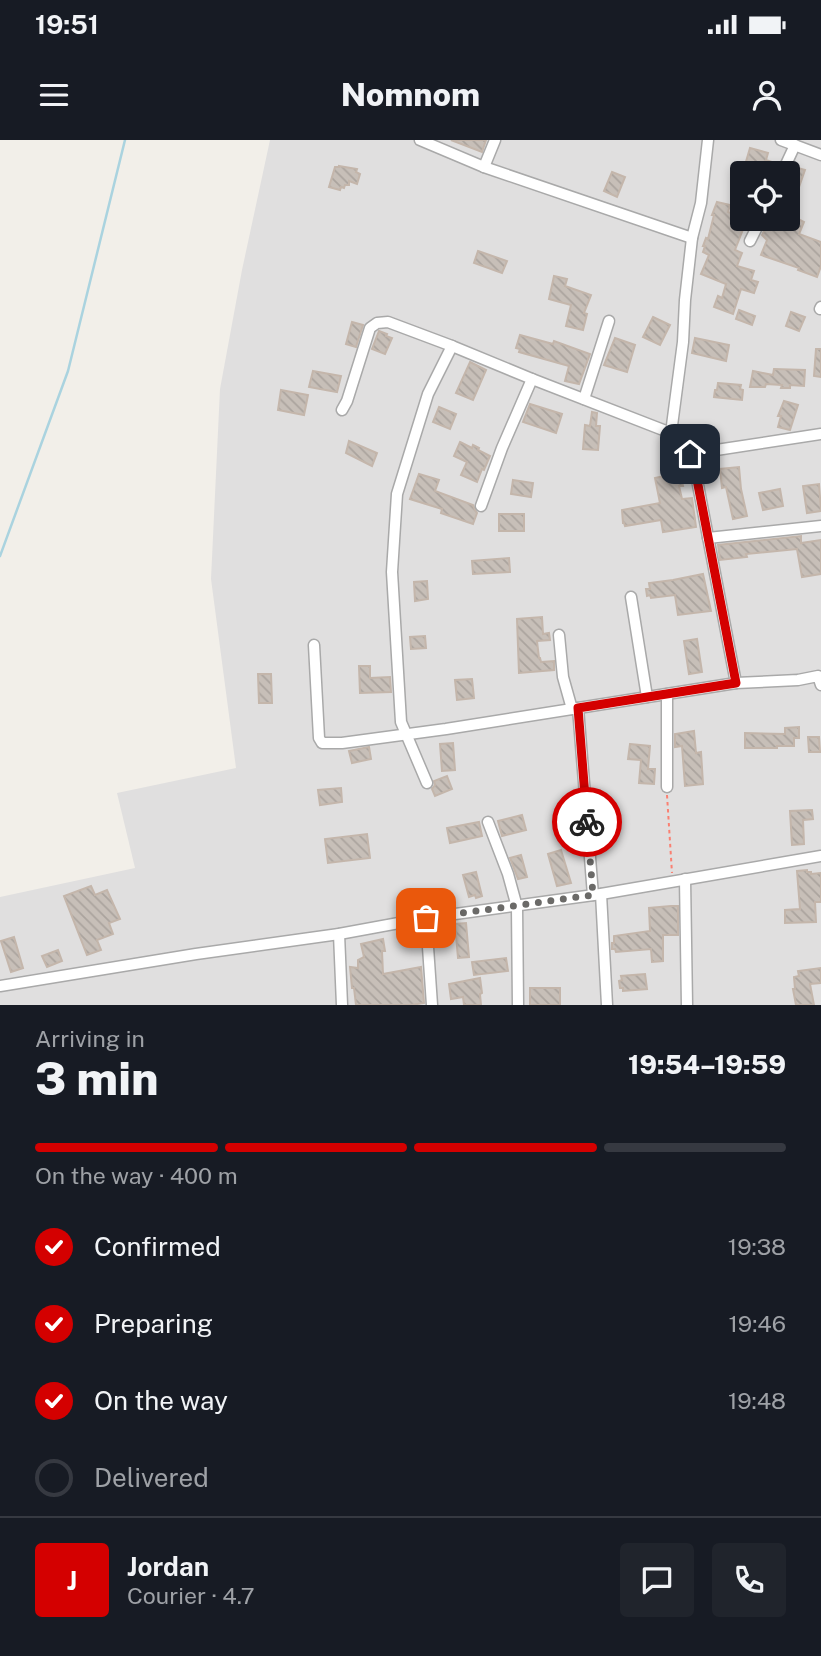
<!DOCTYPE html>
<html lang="en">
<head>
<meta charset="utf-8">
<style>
	body { margin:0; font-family:"Public Sans",sans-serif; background:#20242c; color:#f1f3f6; height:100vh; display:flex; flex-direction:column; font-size:26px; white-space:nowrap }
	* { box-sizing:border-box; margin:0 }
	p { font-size:23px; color:#9ea1a6 }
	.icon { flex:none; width:38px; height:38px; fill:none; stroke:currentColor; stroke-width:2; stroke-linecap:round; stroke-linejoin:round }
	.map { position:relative; height:865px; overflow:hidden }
	.panel { display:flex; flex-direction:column; background:#171b24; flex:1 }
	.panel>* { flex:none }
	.buttons { position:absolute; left:730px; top:21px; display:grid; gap:14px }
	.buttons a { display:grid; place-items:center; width:70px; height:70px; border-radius:7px; background:#171b24; box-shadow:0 4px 10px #0003; font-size:35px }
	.pin { position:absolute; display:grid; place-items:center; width:60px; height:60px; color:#fff; margin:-30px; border-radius:14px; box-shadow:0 4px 10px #0006 }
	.courier { position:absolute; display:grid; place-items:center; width:70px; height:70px; margin:-35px; border:5px solid #d40000; border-radius:50%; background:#fff; color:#222; box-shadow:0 2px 9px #0007 }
	.head em { font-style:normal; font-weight:800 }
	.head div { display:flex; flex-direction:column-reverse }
	.head { display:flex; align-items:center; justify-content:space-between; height:119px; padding:0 35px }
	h1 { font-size:46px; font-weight:800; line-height:52px }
	.bar { display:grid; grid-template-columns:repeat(4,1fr); gap:10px 7px; align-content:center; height:84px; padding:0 35px }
	.bar i { height:9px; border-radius:5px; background:#363941 }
	.bar .active { background:#d40000 }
	.bar p { grid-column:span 4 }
	.line { display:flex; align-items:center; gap:18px; padding:0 35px; border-top:2px solid #363941 }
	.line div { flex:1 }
	.round { display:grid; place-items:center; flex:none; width:74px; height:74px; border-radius:7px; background:#20242c }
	ol { padding:0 35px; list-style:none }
	li { display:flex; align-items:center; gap:21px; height:77px }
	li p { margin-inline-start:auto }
	li .icon { padding:7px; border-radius:50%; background:#d40000; color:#fff; stroke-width:4 }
	li:last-child { color:#9ea1a6 }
	li i { width:38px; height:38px; border:4px solid #363941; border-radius:50% }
	.status { display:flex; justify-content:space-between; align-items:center; height:49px; padding:0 35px; background:#171b24; direction:ltr }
	.status svg { height:19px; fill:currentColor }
	header { display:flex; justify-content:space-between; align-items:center; height:91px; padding:0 35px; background:#171b24; font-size:32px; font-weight:800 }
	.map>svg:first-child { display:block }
</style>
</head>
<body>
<div class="status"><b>19:51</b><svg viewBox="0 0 49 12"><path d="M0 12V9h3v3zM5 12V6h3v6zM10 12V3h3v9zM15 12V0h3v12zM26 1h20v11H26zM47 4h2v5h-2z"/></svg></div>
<header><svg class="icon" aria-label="menu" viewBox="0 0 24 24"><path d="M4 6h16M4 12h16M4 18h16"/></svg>Nomnom<svg class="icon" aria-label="person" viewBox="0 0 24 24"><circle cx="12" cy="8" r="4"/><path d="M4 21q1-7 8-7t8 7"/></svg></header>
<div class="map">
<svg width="821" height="865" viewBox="0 0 821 865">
	<defs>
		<pattern id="building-back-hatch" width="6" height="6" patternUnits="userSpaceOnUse" patternTransform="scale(1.75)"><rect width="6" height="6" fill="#c7bfb8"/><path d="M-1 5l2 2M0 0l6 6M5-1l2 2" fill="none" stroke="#aba49e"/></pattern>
	</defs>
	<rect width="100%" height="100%" fill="#f2efe9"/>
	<path fill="#e0dfdf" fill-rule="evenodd" d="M270,0H821V865H0V757L135,728L117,653L236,628L211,439L220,249L242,130ZM742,33H788V79H742Z"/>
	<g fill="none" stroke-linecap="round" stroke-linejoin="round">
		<polyline stroke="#aad3df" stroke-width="2.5" points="0,416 68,231 125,0"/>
	</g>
	<g fill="url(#building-back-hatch)" stroke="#c4b6ab" stroke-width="2">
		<polygon points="451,0 486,0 482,12"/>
		<polygon points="750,8 768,13 766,20 778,24 774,33 745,25"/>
		<polygon points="339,26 357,29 356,32 360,34 357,44 349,41 349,45 345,45 344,48 341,47 340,50 329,47 335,27 339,27"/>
		<polygon points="794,27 805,30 798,50 788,46 788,39"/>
		<polygon points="612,32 625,37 617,57 604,51"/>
		<polygon points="717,62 730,65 728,72 742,77 742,79 747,79 735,110 742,113 737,126 754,131 751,140 758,142 754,153 741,149 733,174 714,167 718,156 722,158 726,144 701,134 709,115 703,112 705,106 703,106 706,98 708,99 714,75 712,75"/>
		<polygon points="788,74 804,82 799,94 821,102 821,126 817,137 798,130 799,128 761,115 767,100 762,95 770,79 788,79"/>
		<polygon points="478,111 507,121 502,133 474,123"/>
		<polygon points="554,136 567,139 565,146 591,155 584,173 587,174 583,190 566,186 571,165 549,159"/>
		<polygon points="739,170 755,176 752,185 736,179"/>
		<polygon points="791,172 805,177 799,191 786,186"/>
		<polygon points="653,177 670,185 660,205 643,197"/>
		<polygon points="352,182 363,185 356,207 346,204"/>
		<polygon points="379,191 387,194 386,196 392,198 385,214 372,209"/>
		<polygon points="520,195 553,204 554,201 590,214 579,244 565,241 569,226 519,212 520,209 516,208"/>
		<polygon points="615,198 635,205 627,232 604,225"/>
		<polygon points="695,198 729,205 726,221 692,213"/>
		<polygon points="816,209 821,209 821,237 814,236"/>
		<polygon points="470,222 486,230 473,260 456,253"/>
		<polygon points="774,229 805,230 804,246 790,245 790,248 781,248 782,245 766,244 765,247 750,247 753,231 773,235"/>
		<polygon points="313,231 341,236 337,252 309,247"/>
		<polygon points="718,243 741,245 740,249 743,250 742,260 714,257 715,250 717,250"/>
		<polygon points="281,250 308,255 304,275 278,270"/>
		<polygon points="784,261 798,265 790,290 778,287 781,276 778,276"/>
		<polygon points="530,264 562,274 556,293 523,282"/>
		<polygon points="439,267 456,274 450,289 433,282"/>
		<polygon points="592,272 597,273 596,286 600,286 598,310 583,309 585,285 590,286"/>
		<polygon points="349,301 377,313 372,326 346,313"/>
		<polygon points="460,302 472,308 473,305 479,308 478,310 490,316 484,330 482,329 477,342 461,335 467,322 454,316"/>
		<polygon points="739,327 741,349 747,376 733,379 726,347 722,348 720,329"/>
		<polygon points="677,333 678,338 681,337 683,346 679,346 682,359 692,358 696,387 663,392 661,380 625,386 624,383 623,383 622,370 660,363 655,338"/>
		<polygon points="419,334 439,340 435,351 473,365 475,370 477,373 473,384 441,373 442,369 410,359"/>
		<polygon points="513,340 533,343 531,357 511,354"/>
		<polygon points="819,344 821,371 807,373 803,346"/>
		<polygon points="780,349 783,366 763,370 759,353"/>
		<rect x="499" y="374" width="25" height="17"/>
		<polygon points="801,396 801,403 821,400 821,434 802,437 797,409 746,414 747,417 720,420 718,405"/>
		<polygon points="509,418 510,432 473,434 472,421"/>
		<polygon points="703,434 711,471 678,475 675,455 651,458 650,455 647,456 646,449 650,449 649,443 673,440"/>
		<polygon points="427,441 428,459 415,461 414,442"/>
		<polygon points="542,477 543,494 549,493 550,500 537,501 539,518 540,518 541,522 554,521 554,530 519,533 517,479"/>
		<polygon points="425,496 426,508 411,509 410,497"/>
		<polygon points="697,499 702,532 689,534 684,501"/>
		<polygon points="359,526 370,526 370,538 390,537 391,552 360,553"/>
		<polygon points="258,534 271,534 272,563 259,563"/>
		<polygon points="472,539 474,558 457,560 455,540"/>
		<polygon points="799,587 799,598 794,598 794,606 777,606 777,608 745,608 745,593 785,594 785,588"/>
		<polygon points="694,591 696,613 701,612 703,644 685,646 682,606 675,607 675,594"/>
		<polygon points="808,597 819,597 820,612 809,612"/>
		<polygon points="453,603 455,630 442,631 440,604"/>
		<polygon points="630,604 650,606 648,629 655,629 654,644 639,643 641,620 628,619"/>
		<polygon points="369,607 371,619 352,623 349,611"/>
		<polygon points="447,636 452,649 435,656 432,649 435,645 434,641"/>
		<polygon points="341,648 342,662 320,665 318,650"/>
		<polygon points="812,670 813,679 803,680 804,704 792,705 790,671"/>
		<polygon points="522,675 526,690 502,696 498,681"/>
		<polygon points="479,682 482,696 450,703 447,688"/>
		<polygon points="367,694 370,718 328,723 325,699"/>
		<polygon points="561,710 571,743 557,746 548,714"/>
		<polygon points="521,715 527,737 518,739 510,718"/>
		<polygon points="807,730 807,732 811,732 811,734 821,733 821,762 815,762 816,782 785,783 785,770 800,769 797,731"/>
		<polygon points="476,732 482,756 476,758 475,755 469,757 463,735"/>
		<polygon points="91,746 95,755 107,750 120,779 109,783 113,794 97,800 101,810 87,815 64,756"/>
		<polygon points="671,766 678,766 678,795 663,795 663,821 652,822 651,809 616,812 615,809 612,809 612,803 614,803 614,796 650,791 649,768"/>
		<polygon points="466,783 469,817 458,818 455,784"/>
		<polygon points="14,797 23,828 11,832 1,801"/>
		<polygon points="383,799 385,811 382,811 383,834 421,827 424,863 411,865 356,865 354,848 352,848 350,827 358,828 358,820 364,817 361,804"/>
		<polygon points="58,810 62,821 47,827 42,816"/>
		<polygon points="506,818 508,831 474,835 472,822"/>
		<polygon points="821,828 821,843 810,844 814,865 796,865 793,849 795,849 794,837 799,836 798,831"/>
		<polygon points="645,834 647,849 623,851 623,848 620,848 619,841 622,840 621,836"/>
		<polygon points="480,838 482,853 480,854 481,865 464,865 463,857 451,859 449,844"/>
		<rect x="530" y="848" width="30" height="17"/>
	</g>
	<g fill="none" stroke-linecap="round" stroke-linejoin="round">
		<g stroke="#a9a9a9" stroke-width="13">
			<g id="minor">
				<polyline points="420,0 484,27 692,98"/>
				<path d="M708,0L701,63L692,98L685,160L683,202L671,293C679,303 689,312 694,324L736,543"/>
				<polyline points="781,0 821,15"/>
				<polyline points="484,27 495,0"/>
				<polyline points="782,33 795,5"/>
				<polyline points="750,101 761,79"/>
				<polyline points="820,169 821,167"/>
				<polyline points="584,259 609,181"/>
				<polyline points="342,270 347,261 370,188 377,183 388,182 452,206 532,239 671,293"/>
				<polyline points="690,314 821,294"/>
				<polyline points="481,366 502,308 532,239"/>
				<polyline points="708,398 821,386"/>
				<polyline points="631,457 647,557"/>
				<polyline points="559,495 563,537 572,569"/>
				<polyline points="314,505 319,598 322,603 342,603 446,589 736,543 798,540 818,536 821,545"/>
				<polyline points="578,568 593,755"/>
				<polyline points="427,643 401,582 392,432 397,354 428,254 452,206"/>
				<polyline points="667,647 667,554"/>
				<polyline points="488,682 508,734 517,767 518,865"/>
				<polyline points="685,739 687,865"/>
				<polyline points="601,754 607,865"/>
				<polyline points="426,778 432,865"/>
				<polyline points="339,794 342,865"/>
				<polyline points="0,846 196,814 339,794 426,778 601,754 821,716"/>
			</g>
		</g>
		<polyline stroke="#fa8072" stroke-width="2" stroke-dasharray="3.5 3.5" stroke-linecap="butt" points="667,655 672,733"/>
		<use href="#minor" stroke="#fff" stroke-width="10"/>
	</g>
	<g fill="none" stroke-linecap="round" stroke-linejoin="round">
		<polyline stroke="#6b6a68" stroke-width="7" stroke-dasharray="0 12.6" points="426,778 593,755 587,682"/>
		<polyline stroke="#d40000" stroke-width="9" points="587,682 578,568 736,543 694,324 690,314"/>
	</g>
</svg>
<div class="buttons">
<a><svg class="icon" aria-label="locate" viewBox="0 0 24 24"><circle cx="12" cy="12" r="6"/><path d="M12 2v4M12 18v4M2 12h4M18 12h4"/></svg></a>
</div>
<div class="pin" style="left:426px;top:778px;background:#ea580c"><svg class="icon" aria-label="bag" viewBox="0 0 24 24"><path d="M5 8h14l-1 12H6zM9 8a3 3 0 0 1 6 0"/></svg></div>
<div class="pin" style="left:690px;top:314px;background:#1f2937"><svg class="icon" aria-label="home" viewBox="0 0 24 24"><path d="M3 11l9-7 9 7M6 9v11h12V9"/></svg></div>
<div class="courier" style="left:587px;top:682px"><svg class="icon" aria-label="bike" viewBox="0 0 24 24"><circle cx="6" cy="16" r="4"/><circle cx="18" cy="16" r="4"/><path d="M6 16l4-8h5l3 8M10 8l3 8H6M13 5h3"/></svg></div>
</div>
<section class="panel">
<div class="head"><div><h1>3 min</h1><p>Arriving in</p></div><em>19:54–19:59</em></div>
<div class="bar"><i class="active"></i><i class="active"></i><i class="active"></i><i></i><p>On the way · 400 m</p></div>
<ol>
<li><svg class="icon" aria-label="check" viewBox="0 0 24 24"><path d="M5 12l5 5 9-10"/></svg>Confirmed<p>19:38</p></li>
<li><svg class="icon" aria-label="check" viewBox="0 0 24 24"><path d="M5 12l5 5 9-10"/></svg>Preparing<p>19:46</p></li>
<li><svg class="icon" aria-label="check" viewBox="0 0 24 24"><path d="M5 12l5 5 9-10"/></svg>On the way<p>19:48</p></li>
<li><i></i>Delivered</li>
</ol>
<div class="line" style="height:126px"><b class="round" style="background:#d40000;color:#fff">J</b><div><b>Jordan</b><p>Courier · 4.7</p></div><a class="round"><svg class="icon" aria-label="chat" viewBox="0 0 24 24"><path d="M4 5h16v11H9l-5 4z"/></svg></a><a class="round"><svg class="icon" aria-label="phone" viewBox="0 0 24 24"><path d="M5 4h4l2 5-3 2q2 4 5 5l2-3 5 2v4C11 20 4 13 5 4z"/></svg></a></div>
</section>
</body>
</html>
